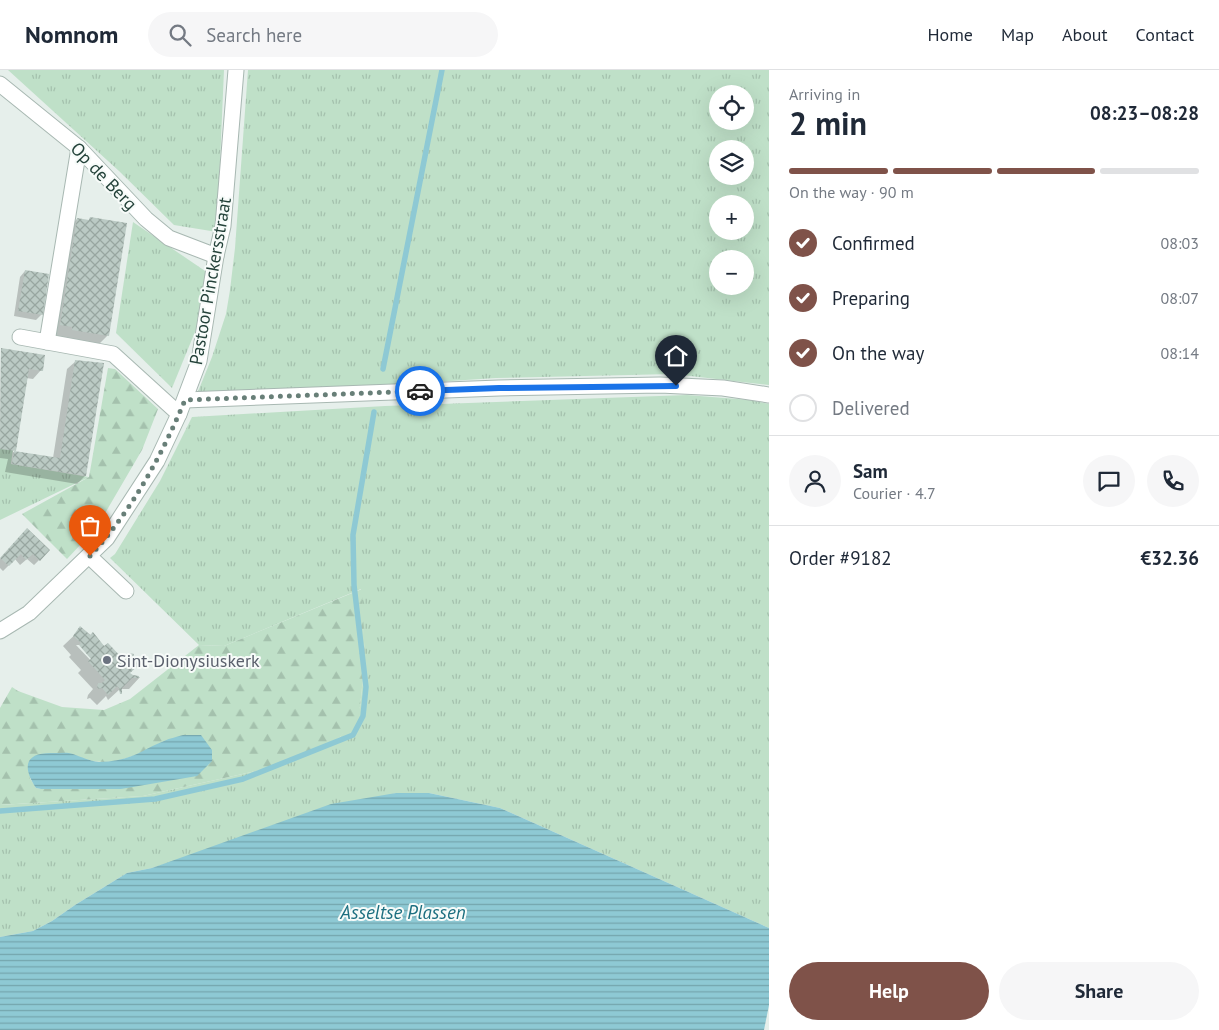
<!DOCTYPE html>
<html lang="en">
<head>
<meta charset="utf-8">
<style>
	body { margin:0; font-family:"PT Sans",sans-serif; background:#f6f6f7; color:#1f2937; height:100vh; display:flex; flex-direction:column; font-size:19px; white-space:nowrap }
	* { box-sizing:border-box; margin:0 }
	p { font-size:16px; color:#747a83 }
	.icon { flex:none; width:28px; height:28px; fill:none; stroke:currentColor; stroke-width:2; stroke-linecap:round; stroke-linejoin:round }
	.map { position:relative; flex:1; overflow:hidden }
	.side { display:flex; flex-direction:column; background:#fff; width:450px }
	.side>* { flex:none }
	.fabs { position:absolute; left:709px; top:15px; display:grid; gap:10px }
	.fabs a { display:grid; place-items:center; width:45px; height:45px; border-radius:50%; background:#fff; box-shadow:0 5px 20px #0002; font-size:25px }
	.pin { position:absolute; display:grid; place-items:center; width:42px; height:42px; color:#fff; margin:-51px -21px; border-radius:50% 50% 50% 0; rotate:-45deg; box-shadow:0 0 5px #0007 }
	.pin .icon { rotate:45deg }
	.courier { position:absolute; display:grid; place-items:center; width:50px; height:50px; margin:-25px; border:4px solid #1a73e8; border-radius:50%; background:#fff; color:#222; box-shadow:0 1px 6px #0007 }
	.overview em { font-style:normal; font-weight:800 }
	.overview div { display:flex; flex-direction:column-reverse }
	.overview { display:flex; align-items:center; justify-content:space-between; height:85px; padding:0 20px }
	h1 { font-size:32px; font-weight:800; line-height:38px }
	.bar { display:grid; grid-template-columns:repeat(4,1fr); gap:8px 5px; align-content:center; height:60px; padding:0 20px }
	.bar i { height:6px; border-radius:4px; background:#e0e1e3 }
	.bar .selected { background:#7f5249 }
	.bar p { grid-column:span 4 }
	.line { display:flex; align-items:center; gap:12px; padding:0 20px; border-top:1px solid #e0e1e3 }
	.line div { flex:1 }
	.round { display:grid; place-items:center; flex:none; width:52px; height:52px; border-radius:26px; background:#f6f6f7 }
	ol { padding:0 20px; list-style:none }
	li { display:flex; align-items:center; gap:15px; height:55px }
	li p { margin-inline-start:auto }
	li .icon { padding:5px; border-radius:50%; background:#7f5249; color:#fff; stroke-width:4 }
	li:last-child { color:#747a83 }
	li i { width:28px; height:28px; border:2px solid #e0e1e3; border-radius:50% }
	.primary-button { display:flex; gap:10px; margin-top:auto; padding:10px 20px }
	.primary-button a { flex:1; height:58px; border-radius:30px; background:#7f5249; color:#fff; font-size:20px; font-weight:800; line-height:58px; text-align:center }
	.primary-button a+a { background:#f6f6f7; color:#1f2937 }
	header { display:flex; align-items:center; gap:30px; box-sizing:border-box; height:70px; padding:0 25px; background:#fff; border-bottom:1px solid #e0e1e3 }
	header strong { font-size:24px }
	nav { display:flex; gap:28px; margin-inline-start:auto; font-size:18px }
	.search { width:350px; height:45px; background:#f6f6f7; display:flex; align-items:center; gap:12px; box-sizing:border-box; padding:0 18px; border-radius:28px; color:#747a83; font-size:19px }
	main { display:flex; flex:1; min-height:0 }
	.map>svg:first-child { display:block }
</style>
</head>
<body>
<header>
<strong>Nomnom</strong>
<div class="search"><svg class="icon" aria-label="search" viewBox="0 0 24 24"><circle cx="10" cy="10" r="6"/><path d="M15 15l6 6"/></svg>Search here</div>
<nav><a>Home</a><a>Map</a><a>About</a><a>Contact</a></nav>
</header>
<main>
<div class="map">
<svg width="769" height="960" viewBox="0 0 769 960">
	<defs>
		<pattern id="grass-tufts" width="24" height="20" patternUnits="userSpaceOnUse" patternTransform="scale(1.25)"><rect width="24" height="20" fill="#bfe0c8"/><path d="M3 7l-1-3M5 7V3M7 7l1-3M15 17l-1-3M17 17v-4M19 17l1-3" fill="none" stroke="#a4c1ad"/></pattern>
		<pattern id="forest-firs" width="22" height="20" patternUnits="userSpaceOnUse" patternTransform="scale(1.25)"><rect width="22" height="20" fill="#bfe0c8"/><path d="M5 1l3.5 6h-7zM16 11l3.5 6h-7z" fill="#a4c1ad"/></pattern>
		<pattern id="water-rules" width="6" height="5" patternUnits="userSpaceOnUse" patternTransform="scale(1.25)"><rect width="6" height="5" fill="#8ec9d4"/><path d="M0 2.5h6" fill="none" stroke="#74a5ad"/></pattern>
		<pattern id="building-cross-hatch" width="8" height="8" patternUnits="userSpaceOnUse" patternTransform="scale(1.25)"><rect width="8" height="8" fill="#bbcac4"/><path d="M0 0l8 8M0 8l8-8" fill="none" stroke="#98a6a0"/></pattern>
	</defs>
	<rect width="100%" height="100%" fill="#e6efeb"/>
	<g fill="url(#grass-tufts)" fill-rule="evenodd">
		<polygon points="8,0 224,0 217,162 174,155 119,101"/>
		<path d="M248,0H769V315L673,304L496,308L389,315L197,324L212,287L226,244L230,220L235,178ZM718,24H745V51H718ZM718,79H745V106H718ZM718,134H745V161H718ZM718,189H745V216H718Z"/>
		<polygon points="133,152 211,205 197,257 172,318 116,263"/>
		<polygon points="687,325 750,330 769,334 769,858 500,738 429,723 396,723 152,798 127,803 75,835 52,851 33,861 0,867 0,735 143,726 274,697 325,677 340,667 360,637 365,589 361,519 224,576 199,575 110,488 115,484 160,411 192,347 385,336"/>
		<polygon points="0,377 13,379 11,394 89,407 0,450"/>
	</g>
	<g fill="url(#forest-firs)" fill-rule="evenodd">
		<polygon points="108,298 115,299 158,339 142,380 97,457 67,489 22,444 89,407"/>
		<path d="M362,519L365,589L360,637L356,648L340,667L325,677L274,697L143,726L0,735V638L12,617L18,621L62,637L104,640L130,629L199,575L224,576ZM164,671L121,719H41L36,718L30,708L72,684C107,701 132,688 164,671Z"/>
	</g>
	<g fill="url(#water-rules)">
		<path d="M183,665H201L212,680V691L197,706L121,719H41L36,718C21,695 26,682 54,683C60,683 68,682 73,684C82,687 89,691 99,692C105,692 112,691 118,690C136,687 148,677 164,671C170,668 177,667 183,665Z"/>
		<polygon points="396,723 429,723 500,738 769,858 769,935 764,960 0,960 0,867 33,861 52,851 75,835 127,803 152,798 331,734"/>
	</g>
	<g fill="#0003" fill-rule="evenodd">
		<polygon points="77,149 88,151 90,149 108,265 97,276 50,266 66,160"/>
		<polygon points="25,201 42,244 36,250 14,246 20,207"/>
		<polygon points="1,280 41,300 33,309 26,308 13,382 53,388 67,299 76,291 85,406 77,414 5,402 8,389 0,388"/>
		<polygon points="22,465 49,480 34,495 27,489 20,495 15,489 3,501 0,498 0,489"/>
		<path d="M82,558L123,591L129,584V604L132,607H140L129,619H120L108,630L106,626L97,635L90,628L87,629L88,625L93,619L78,603L81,600L69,587L71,585L63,576ZM76,575H80L96,592L94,594Z"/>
	</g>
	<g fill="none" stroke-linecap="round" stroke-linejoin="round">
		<g stroke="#8ec9d4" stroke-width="5.5">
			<polyline points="383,299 442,0"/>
			<polyline points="0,741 155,729 243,709 353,665 363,646 366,617 354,515 353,465 374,342"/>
		</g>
	</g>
	<g fill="url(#building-cross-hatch)">
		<polygon points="90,147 127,153 109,266 72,260 72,257 60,255 77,148 89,150"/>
		<polygon points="25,200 49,204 43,245 18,241"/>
		<polygon points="1,278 45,285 43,301 29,299 16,381 0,379"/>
		<polygon points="75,290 104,293 86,406 12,394 14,381 60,388"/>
		<polygon points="27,458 50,480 40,491 33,484 26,490 21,484 9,496 0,488"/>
		<polygon points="80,556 90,565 93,562 104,576 108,573 125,591 128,588 129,583 134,584 133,588 140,594 130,603 133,605 139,606 139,608 132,608 122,618 122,624 120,624 119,618 117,616 108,625 102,618 99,619 97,617 98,613 102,613 105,610 88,591 91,589 79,575 81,573 73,566"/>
	</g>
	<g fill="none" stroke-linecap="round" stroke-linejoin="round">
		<g stroke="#a8b8b2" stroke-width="17">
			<g id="minor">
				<polyline points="0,14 79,78 146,149 169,168 216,186"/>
				<polyline points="20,267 113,284 179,344"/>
				<polyline points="47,272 79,78"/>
				<polyline points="185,330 499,318 660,315 723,318 769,325"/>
				<polyline points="89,486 126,521"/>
				<polyline points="0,561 29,543 107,468 157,391 179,344 199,291 216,186 223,156 236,0"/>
			</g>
		</g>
		<use href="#minor" stroke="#fff" stroke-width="15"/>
	</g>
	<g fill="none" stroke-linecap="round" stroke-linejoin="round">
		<path stroke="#687f78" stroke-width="5" stroke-dasharray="0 9" d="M90,486C131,442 162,385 185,330L420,321"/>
		<polyline stroke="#1a73e8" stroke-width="6" points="420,321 499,318 676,316"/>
	</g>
	<circle fill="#6b7280" stroke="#f7fbf9" stroke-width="2" cx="107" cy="590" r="5"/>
	<g text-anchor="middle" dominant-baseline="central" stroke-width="4" stroke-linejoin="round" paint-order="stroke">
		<g font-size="18" fill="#24423a" stroke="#f7fbf9">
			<text transform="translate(104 106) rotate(46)">Op de Berg</text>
			<text transform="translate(210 211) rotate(-80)">Pastoor Pinckersstraat</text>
		</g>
		<g font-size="18" fill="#5b616d" stroke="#f7fbf9" text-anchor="start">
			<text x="117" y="590">Sint-Dionysiuskerk</text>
		</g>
		<g font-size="19" font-style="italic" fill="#1c6f80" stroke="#f7fbf9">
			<text x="403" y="842">Asseltse Plassen</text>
		</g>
	</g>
</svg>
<div class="fabs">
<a><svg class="icon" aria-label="locate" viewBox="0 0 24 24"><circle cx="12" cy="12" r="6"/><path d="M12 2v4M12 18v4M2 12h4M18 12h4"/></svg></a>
<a><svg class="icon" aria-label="layers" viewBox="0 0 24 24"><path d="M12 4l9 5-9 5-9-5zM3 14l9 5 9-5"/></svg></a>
<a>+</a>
<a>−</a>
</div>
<div class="pin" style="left:90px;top:486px;background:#ea580c"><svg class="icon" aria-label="bag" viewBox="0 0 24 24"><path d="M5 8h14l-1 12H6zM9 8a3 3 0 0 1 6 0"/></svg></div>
<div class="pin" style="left:676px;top:316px;background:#1f2937"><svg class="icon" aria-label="home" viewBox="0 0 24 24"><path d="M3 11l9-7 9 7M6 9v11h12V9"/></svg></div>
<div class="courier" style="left:420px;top:321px"><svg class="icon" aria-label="car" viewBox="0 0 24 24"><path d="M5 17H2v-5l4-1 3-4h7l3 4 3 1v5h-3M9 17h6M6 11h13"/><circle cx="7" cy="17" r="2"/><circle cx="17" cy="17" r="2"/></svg></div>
</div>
<section class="side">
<div class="overview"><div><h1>2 min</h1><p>Arriving in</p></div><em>08:23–08:28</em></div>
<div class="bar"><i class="selected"></i><i class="selected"></i><i class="selected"></i><i></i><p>On the way · 90 m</p></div>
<ol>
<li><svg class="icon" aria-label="check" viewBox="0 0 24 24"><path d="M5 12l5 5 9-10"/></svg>Confirmed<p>08:03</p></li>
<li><svg class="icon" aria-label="check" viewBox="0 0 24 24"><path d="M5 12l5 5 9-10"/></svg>Preparing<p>08:07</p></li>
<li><svg class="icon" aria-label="check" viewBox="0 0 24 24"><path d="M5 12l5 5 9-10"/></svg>On the way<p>08:14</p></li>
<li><i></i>Delivered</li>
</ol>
<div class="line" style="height:90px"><a class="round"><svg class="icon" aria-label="person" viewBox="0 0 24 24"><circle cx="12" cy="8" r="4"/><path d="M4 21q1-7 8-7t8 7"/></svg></a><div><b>Sam</b><p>Courier · 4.7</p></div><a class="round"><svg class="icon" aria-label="chat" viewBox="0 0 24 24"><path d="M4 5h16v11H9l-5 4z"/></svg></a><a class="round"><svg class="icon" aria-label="phone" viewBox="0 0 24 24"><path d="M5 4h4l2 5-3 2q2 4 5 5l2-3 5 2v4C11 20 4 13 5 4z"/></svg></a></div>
<div class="line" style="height:65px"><div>Order #9182</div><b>€32.36</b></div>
<div class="primary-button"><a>Help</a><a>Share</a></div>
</section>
</main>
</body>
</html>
